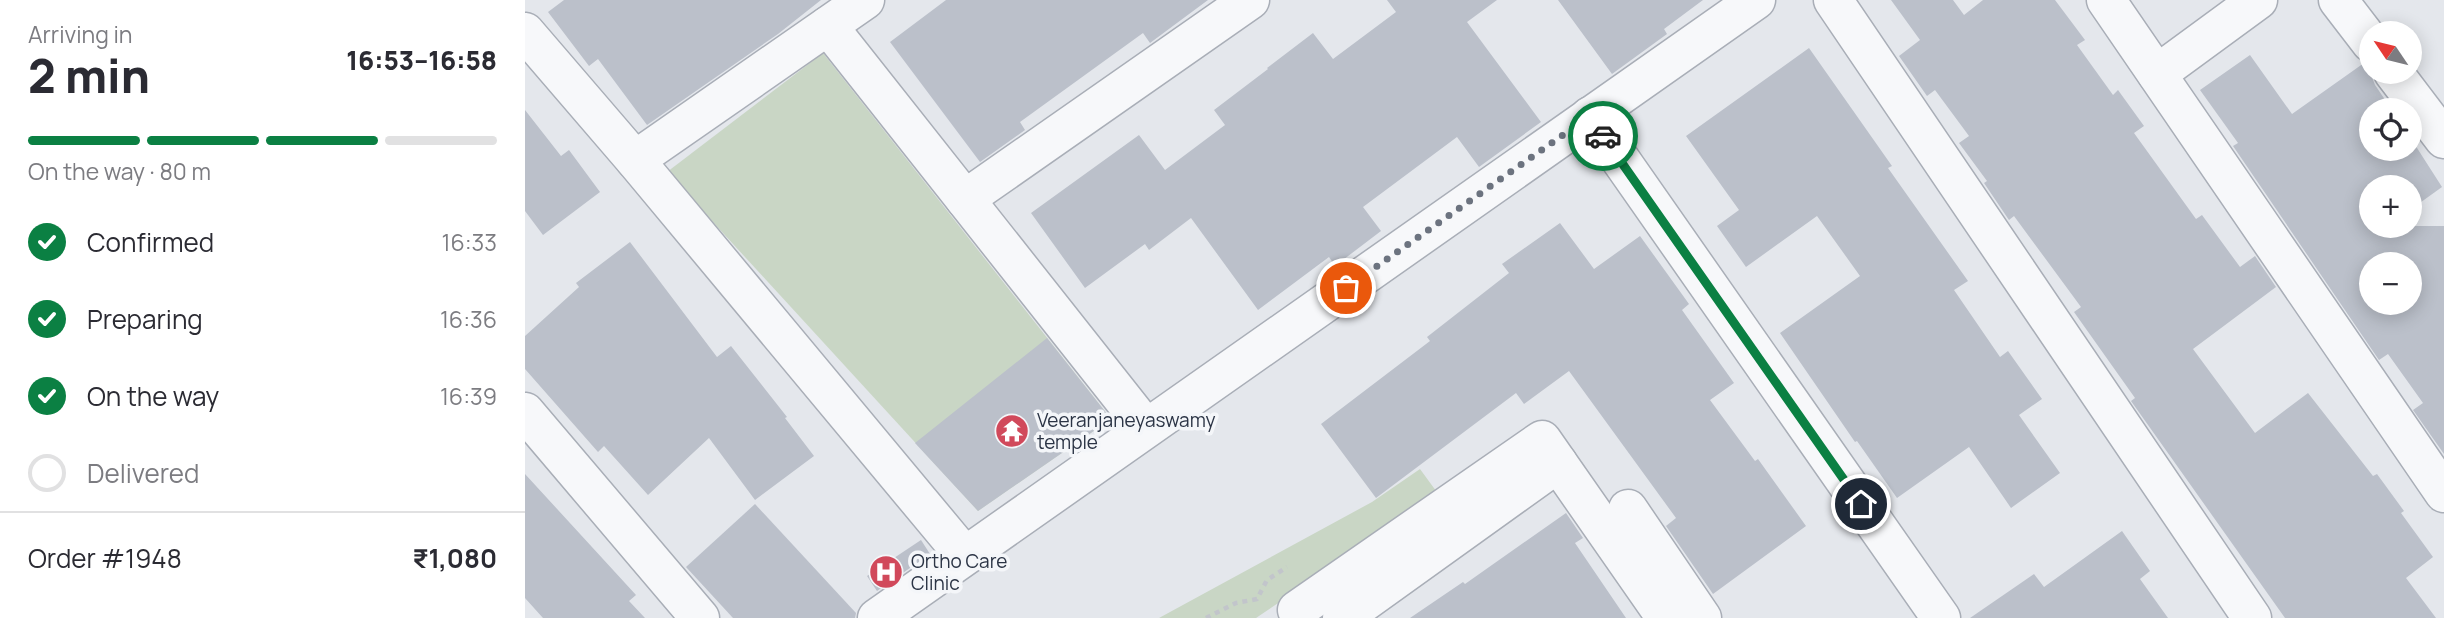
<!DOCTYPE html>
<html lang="en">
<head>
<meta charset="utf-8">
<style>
	body { margin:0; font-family:Manrope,sans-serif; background:#f7f7f7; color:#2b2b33; height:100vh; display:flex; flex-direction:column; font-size:26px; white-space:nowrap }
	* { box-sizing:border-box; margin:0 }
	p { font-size:23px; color:#7c7c81 }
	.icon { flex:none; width:38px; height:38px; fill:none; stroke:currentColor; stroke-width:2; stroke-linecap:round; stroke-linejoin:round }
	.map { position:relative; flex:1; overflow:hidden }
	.sheet { display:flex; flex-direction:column; background:#fff; width:525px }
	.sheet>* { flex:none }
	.needle { width:46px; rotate:305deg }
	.controls { position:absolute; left:1834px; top:21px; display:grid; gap:14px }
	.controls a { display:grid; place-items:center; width:63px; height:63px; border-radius:50%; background:#fff; box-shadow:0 4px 18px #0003; font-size:35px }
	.pin { position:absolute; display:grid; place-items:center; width:60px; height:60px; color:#fff; margin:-30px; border:4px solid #fff; border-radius:50%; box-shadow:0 2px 7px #0007 }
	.courier { position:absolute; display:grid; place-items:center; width:70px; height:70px; margin:-35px; border:5px solid #0b8043; border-radius:50%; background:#fff; color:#222; box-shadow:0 2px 9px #0007 }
	.overview em { font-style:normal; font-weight:800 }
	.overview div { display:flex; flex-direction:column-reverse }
	.overview { display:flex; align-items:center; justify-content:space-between; height:119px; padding:0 28px }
	h1 { font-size:46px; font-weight:800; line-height:52px }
	.bar { display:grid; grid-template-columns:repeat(4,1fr); gap:10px 7px; align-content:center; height:84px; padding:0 28px }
	.bar i { height:9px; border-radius:5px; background:#e1e1e2 }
	.bar .current { background:#0b8043 }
	.bar p { grid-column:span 4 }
	.line { display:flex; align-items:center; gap:18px; padding:0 28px; border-top:2px solid #e1e1e2 }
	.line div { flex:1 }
	ol { padding:0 28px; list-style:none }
	li { display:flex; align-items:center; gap:21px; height:77px }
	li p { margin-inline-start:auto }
	li .icon { padding:7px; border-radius:50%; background:#0b8043; color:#fff; stroke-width:4 }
	li:last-child { color:#7c7c81 }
	li i { width:38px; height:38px; border:4px solid #e1e1e2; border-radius:50% }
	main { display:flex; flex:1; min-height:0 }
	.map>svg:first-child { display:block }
</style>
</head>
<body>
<main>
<section class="sheet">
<div class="overview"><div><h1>2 min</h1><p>Arriving in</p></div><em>16:53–16:58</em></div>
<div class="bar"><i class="current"></i><i class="current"></i><i class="current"></i><i></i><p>On the way · 80 m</p></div>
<ol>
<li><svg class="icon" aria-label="check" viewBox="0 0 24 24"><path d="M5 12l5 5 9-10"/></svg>Confirmed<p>16:33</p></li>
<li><svg class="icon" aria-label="check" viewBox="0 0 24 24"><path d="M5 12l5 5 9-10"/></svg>Preparing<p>16:36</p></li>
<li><svg class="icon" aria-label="check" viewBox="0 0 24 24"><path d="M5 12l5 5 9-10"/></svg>On the way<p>16:39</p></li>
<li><i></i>Delivered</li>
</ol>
<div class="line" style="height:91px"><div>Order #1948</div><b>₹1,080</b></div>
</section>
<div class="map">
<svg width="1919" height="618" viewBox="0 0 1919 618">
	<rect width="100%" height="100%" fill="#e4e7ec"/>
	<g fill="#c9d6c5">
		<polygon points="298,53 586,419 453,511 142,172"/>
		<polygon points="895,469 914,495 731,618 634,618 847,502"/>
	</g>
	<g fill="#bbc0ca" fill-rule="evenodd">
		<polygon points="39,0 296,0 253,34 122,125 73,59 64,66 23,12"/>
		<polygon points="421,0 683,0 625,43 618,33 495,122 500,130 455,162 365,42"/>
		<polygon points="862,0 972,0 942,22 1016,122 954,167 932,137 838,207 856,231 810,266 804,257 733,310 666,218 624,250 620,244 560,288 506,213 614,135 640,170 700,125 689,110 743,69 742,68 788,33 808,59 871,12"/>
		<polygon points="1033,0 1178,0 1139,29 1142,34 1087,74"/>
		<polygon points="1366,0 1428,0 1439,15 1458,0 1530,0 1560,40 1552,45 1588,95 1593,90 1619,126 1609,133 1671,219 1677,215 1715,267 1730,256 1751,287 1668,349 1730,433 1783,393 1848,476 1852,474 1879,511 1876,513 1908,557 1881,578 1911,618 1760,618 1606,401 1610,398 1549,312 1556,307 1489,216 1484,220 1459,183 1462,181 1434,143 1444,136 1410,90 1402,96 1374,56 1395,40"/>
		<polygon points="1284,48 1367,166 1363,168 1443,281 1429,290 1475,357 1483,351 1517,399 1494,415 1535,473 1486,508 1444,447 1372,498 1332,441 1330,442 1255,333 1335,276 1292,216 1221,267 1192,226 1214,210 1161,136"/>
		<path d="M1725,55L1767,114L1839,63L1842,64L1850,85L1867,110H1846V149H1885V137L1917,187L1885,210V187H1846V226H1919V454L1888,410L1898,403L1863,354L1854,360L1708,146L1713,143L1675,90ZM1846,264H1885V303H1846Z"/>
		<polygon points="0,110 36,156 44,150 75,192 18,235 0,211"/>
		<polygon points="1035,223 1069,269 1115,236 1164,304 1157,310 1209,383 1185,400 1230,461 1233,459 1281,526 1188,594 1141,526 1151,518 1044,371 999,404 991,393 851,498 796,424 905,341 902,337 984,273 977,264"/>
		<polygon points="105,242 192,357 206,346 262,417 260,418 289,456 230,500 184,438 123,495 79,446 73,452 0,369 0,336 54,287 51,283"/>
		<polygon points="522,338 586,419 453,511 390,443"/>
		<polygon points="0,474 111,595 104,601 120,618 18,618 0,598"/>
		<polygon points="230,504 331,613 330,618 208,618 161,567"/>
		<polygon points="1041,513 1058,538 1050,543 1101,618 885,618 938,582 940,584"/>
		<polygon points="1597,531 1625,571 1615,579 1643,618 1445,618 1509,574 1519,587"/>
		<polygon points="396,540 405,554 352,591 342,576"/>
	</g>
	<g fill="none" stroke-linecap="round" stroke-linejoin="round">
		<g stroke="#a9aeb7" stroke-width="41">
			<g id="minor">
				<polyline points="1308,0 1727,618"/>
				<polyline points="1581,0 1919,493"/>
				<polyline points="1813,0 1846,43"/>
				<polyline points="303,26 621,428"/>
				<polyline points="0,32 110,160 439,555"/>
				<polyline points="1868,72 1919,139"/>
				<polyline points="1632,74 1733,0"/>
				<polyline points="1065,116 1416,618"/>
				<polyline points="110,160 340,0"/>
				<polyline points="440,199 725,0"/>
				<polyline points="0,412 175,618"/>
				<polyline points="1103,509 1177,618"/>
				<polyline points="772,610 1017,440 1141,618"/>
				<polyline points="352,618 1231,0"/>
				<polyline points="817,618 1033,463"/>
			</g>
		</g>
		<polyline stroke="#c2c5cb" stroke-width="4.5" stroke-dasharray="5 5" stroke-linecap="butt" points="681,618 711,603 732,599 742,580 762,567"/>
		<use href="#minor" stroke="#f7f8fa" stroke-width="38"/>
	</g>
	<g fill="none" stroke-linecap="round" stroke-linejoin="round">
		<polyline stroke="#6c737f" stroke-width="7" stroke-dasharray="0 12.6" points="821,288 1065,116 1078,136"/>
		<polyline stroke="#0b8043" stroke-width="9" points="1078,136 1336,504"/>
	</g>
	<defs>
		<g id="temple-disc" transform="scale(1.75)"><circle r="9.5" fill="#d1495b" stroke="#f4f6f9"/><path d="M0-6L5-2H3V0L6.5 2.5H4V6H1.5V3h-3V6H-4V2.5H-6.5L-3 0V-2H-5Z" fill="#fff"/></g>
		<g id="hospital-disc" transform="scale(1.75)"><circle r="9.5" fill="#d1495b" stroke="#f4f6f9"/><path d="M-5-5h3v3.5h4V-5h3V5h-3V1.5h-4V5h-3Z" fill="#fff"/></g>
	</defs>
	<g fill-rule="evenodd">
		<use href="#temple-disc" x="487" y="431"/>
		<use href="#hospital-disc" x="361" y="572"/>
	</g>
	<g text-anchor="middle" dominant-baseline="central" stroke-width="7" stroke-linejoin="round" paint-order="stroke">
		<g font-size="19" fill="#2b3445" stroke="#f4f6f9" text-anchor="start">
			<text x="512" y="420">Veeranjaneyaswamy<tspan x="512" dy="22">temple</tspan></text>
			<text x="386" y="561">Ortho Care<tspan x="386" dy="22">Clinic</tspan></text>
		</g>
	</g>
</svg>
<div class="controls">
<a><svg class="needle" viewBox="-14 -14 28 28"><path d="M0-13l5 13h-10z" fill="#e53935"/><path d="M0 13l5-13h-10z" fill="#7c7c81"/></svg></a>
<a><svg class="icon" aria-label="locate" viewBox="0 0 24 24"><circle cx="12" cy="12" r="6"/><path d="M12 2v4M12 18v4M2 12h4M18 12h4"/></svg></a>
<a>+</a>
<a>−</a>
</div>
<div class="pin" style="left:821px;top:288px;background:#ea580c"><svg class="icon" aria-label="bag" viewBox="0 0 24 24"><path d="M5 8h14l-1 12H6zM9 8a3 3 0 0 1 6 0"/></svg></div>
<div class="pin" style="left:1336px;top:504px;background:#1f2937"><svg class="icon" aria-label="home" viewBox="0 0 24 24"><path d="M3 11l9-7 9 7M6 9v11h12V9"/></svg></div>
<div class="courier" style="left:1078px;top:136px"><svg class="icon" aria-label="car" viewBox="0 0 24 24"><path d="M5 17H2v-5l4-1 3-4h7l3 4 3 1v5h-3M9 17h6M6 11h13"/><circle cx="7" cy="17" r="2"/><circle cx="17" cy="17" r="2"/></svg></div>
</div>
</main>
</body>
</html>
